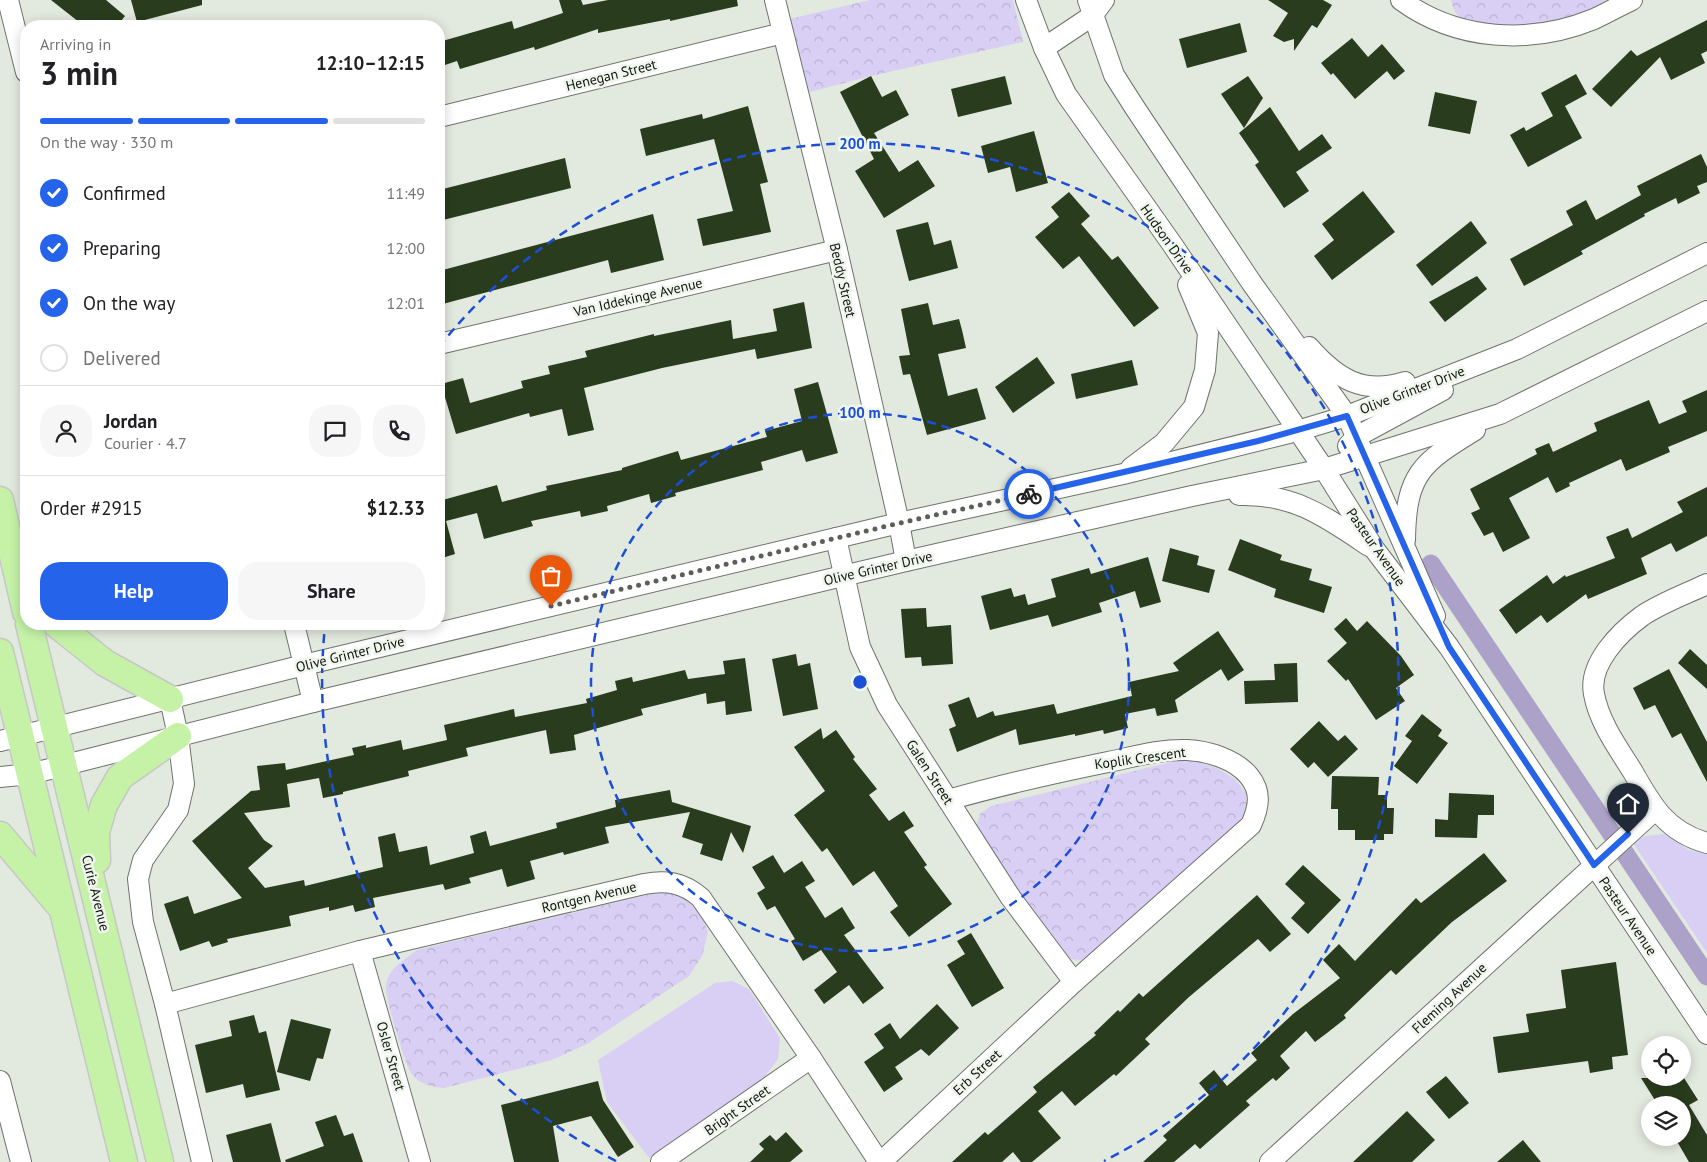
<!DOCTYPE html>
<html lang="en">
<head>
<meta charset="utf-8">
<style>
	body { margin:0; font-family:"PT Sans",sans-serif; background:#f6f6f6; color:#202124; height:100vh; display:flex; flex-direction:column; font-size:19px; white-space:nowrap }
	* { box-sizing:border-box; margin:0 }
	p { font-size:16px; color:#757577 }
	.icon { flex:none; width:28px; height:28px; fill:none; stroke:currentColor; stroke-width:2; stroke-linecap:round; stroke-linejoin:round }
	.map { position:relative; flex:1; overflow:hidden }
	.sheet { position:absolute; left:20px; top:20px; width:425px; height:610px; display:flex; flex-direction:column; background:#fff; border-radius:20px; box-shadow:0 2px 12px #0003 }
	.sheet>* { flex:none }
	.fabs { position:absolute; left:1641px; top:1036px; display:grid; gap:10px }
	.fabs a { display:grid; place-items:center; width:50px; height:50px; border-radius:50%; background:#fff; box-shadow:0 2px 12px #0003; font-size:25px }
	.pin { position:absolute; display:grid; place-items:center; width:42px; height:42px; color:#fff; margin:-51px -21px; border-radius:50% 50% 50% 0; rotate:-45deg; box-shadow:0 0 5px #0007 }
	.pin .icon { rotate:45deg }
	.courier { position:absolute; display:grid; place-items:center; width:50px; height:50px; margin:-25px; border:4px solid #2563eb; border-radius:50%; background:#fff; color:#222; box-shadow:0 1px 6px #0007 }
	.headline em { font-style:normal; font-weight:800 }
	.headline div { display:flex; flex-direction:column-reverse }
	.headline { display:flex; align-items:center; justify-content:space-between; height:85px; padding:0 20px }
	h1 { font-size:32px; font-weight:800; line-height:38px }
	.bar { display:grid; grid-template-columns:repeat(4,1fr); gap:8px 5px; align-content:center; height:60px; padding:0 20px }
	.bar i { height:6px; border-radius:4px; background:#e0e0e0 }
	.bar .on { background:#2563eb }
	.bar p { grid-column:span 4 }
	.line { display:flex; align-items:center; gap:12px; padding:0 20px; border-top:1px solid #e0e0e0 }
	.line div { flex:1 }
	.round { display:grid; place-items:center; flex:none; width:52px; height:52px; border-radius:20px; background:#f6f6f6 }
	ol { padding:0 20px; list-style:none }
	li { display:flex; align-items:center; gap:15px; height:55px }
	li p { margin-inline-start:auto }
	li .icon { padding:5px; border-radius:50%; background:#2563eb; color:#fff; stroke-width:4 }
	li:last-child { color:#757577 }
	li i { width:28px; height:28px; border:2px solid #e0e0e0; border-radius:50% }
	.cta { display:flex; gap:10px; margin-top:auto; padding:10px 20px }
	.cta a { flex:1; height:58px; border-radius:20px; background:#2563eb; color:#fff; font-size:20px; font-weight:800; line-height:58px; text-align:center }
	.cta a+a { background:#f6f6f6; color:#202124 }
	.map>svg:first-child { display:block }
</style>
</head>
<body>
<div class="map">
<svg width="1707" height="1162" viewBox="0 0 1707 1162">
	<defs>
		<pattern id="park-crowns" width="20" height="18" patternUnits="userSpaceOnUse" patternTransform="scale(1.25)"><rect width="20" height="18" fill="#d9cff5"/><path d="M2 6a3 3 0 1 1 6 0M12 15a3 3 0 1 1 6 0" fill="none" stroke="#b9b1d1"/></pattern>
	</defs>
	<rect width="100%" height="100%" fill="#e2e9de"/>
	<g fill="#d9cff5">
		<polygon points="1664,834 1689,850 1707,854 1707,953 1633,843 1645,836"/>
		<polygon points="732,981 749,989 780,1038 778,1059 763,1079 649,1158 607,1102 598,1060 715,983"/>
	</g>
	<g fill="url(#park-crowns)">
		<polygon points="870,0 1013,0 1023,42 871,76 802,94 785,20"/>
		<path d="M1451,0H1606C1596,5 1586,12 1575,15C1552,22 1482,35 1462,19C1455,14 1453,8 1451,0Z"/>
		<polygon points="1175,761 1194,761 1217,768 1235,779 1246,793 1248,813 1240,829 1085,961 1064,958 1047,944 976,827 980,814 991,806"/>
		<path d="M670,892L686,899L702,914L708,933L702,956L689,976L587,1044L552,1060L444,1088C432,1087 418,1084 411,1073C405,1064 385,997 386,987C386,970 405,959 417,950L651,894Z"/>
	</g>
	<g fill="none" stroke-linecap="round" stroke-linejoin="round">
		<polyline stroke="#aca1c8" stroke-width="19" points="1431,564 1707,976"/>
	</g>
	<g fill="#293c1d">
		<polygon points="51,0 106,0 125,16 117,26 84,26"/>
		<polygon points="131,0 202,0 202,5 137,22"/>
		<polygon points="559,0 581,0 583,5 608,0 737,0 738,6 670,21 670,19 598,33 598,29 535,50 534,47 460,69 457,61 439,67 439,42 512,21 514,29 563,13"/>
		<polygon points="1268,0 1323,0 1332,5 1317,28 1312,25 1294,51 1294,39 1284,42 1273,36 1288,13"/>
		<polygon points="1707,20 1707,51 1701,54 1705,63 1671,80 1660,57 1611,107 1592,89 1631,50 1637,56"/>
		<polygon points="1240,23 1247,52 1187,68 1179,39"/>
		<polygon points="1352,38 1368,57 1382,44 1405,71 1394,80 1387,71 1355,99 1333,73 1331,75 1321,63"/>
		<polygon points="1576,74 1587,94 1565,106 1582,138 1528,167 1510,135 1524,127 1526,131 1553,116 1541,93"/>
		<polygon points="871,76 882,97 896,90 909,115 874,133 899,172 918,160 935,186 884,218 855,171 874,159 840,92"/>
		<polygon points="1005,76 1012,104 958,117 951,89"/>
		<polygon points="1248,76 1263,98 1244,128 1221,94"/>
		<polygon points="1435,92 1477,101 1470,134 1428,126"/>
		<polygon points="748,106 768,182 760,184 771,232 703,246 697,219 733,211 714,139 646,156 640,129 702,114 703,119"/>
		<polygon points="1270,107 1299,151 1322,134 1332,148 1296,172 1309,191 1284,208 1255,165 1259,162 1239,133"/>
		<polygon points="1034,131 1048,183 1016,192 1010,167 988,173 981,146"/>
		<polygon points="1701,154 1707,167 1707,182 1697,186 1700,193 1678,204 1676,198 1644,214 1645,216 1581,251 1583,254 1524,286 1510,259 1573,225 1566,211 1586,200 1596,220 1641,195 1637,186"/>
		<polygon points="565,158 571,188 439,221 439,190"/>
		<polygon points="1363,191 1395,232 1332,280 1314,256 1334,240 1322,224"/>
		<polygon points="1069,192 1090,216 1081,224 1112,260 1118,256 1159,308 1134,327 1079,256 1063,269 1035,237 1059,217 1051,207"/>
		<polygon points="653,214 664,260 611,273 608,260 439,305 439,271"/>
		<polygon points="1471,221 1487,243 1432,286 1416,265"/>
		<polygon points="928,222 934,245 951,240 958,268 909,281 896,230"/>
		<polygon points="1477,276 1487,289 1445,322 1429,302"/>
		<polygon points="804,302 812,348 757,359 755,349 662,368 584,388 594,430 568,436 562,409 530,417 529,413 456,434 441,384 463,378 470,403 523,388 521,381 550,374 548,366 587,357 585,351 654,334 654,336 731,320 733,339 777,331 773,309"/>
		<polygon points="928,303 933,325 959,319 962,330 966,348 938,354 948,396 977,388 986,419 927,435 910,374 903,375 899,356 910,355 901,309"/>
		<polygon points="1037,357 1055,383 1013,413 995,387"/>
		<polygon points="1132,360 1138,385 1076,399 1071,374"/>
		<polygon points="818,382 838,453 806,462 802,450 761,462 763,470 675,493 676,496 651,503 649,494 607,506 608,511 581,517 580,511 531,521 533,526 484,539 477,513 446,521 455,554 439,559 439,501 497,485 502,502 547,490 546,486 622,470 622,468 678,451 681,460 767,437 765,431 802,421 794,389"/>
		<polygon points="1707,390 1707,431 1668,447 1670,452 1626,471 1621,459 1569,483 1570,486 1556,493 1548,477 1509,498 1530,538 1503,552 1493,532 1484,536 1471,513 1480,509 1470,489 1537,454 1535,449 1549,443 1553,452 1597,431 1594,423 1649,400 1659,424 1687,412 1682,401"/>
		<polygon points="1707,487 1707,536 1676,552 1671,543 1641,558 1647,574 1588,599 1586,594 1547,623 1541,615 1516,634 1499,610 1547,575 1553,584 1565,575 1566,577 1615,558 1606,537 1628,528 1632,538 1683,512 1677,502"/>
		<polygon points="1240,539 1282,555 1280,560 1312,569 1309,580 1332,587 1324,613 1274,597 1276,589 1228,570"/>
		<polygon points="1170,548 1199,556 1197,565 1215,570 1209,593 1162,581"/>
		<polygon points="1148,557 1161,602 1140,608 1135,591 1099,603 1102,612 1052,627 1048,615 990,630 981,596 1011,588 1014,597 1025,594 1028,605 1056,597 1051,579 1089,568 1091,574"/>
		<polygon points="926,608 927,627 951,625 953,664 922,666 921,657 905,658 901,609"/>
		<polygon points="1346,618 1357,631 1367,621 1401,656 1414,675 1396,688 1405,701 1376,720 1348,679 1346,681 1327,661 1347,643 1334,629"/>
		<polygon points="1218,631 1244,670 1228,681 1221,669 1175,700 1178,712 1157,716 1155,708 1125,714 1128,728 1104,734 1103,730 1075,736 1075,734 1019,745 1016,729 957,752 949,729 956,726 948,705 969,697 977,718 993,711 995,716 1054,704 1057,714 1132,696 1129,682 1179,671 1173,663"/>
		<polygon points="1690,649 1707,665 1707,689 1678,663"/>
		<polygon points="796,654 798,666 810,663 818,709 783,716 772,659"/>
		<polygon points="745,658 752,711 726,715 725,701 707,704 706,693 641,709 643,715 574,735 576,750 550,754 546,730 466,748 468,756 408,771 409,776 343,792 343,794 323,798 319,778 287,784 290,807 244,813 264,840 273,846 248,868 265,888 304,880 305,886 383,867 378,837 395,833 399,852 427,846 430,865 474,853 470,836 486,831 490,846 557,828 556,823 616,807 615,800 670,790 672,802 751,826 743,853 731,832 722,861 700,854 703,844 682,837 690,812 605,827 609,843 564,855 563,852 530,861 535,879 507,887 502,869 469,878 471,883 445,890 443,884 373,898 375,907 355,912 353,905 329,911 329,907 289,916 291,926 227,939 228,942 212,947 209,941 180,951 164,904 188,896 194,914 242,898 192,841 251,791 260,790 257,766 285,763 286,770 354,755 352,748 366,745 366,748 401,740 403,750 447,740 444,725 514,709 515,717 587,703 586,699 617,690 615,681 632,677 633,682 685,670 688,679 725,674 723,661"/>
		<polygon points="1297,663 1298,702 1245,704 1244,681 1275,680 1274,664"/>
		<polygon points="1669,669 1707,742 1707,782 1681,733 1672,738 1655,705 1644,710 1633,688"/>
		<polygon points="1422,714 1442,730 1438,736 1448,743 1417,784 1394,766 1412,741 1405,736"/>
		<polygon points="1319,721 1338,741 1345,735 1358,749 1328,777 1314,762 1308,768 1290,749"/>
		<polygon points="821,728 823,739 836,730 855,757 853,759 877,789 869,795 889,821 904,811 914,826 904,832 927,865 924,867 952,904 909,937 890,912 898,906 874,871 853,886 827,848 822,852 794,815 825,791 794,747"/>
		<polygon points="1332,776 1379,777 1378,795 1387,795 1387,808 1394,808 1393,834 1384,834 1384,840 1355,840 1355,830 1338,830 1338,809 1331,809"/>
		<polygon points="1449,793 1494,795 1494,815 1478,815 1477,838 1435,837 1435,819 1448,820"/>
		<polygon points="1484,853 1507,881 1452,922 1396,975 1391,970 1344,1015 1346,1018 1327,1033 1315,1042 1306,1031 1280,1056 1290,1068 1276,1081 1273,1078 1246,1101 1250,1105 1200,1149 1195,1144 1174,1162 1143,1162 1167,1140 1163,1136 1209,1095 1199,1083 1214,1070 1227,1086 1257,1060 1251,1053 1293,1014 1340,978 1323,960 1339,944 1355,961 1416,898 1421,903"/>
		<polygon points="773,855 784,873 802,861 815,881 805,887 825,918 842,907 855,928 844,935 884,988 863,1004 849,985 824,1004 814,990 837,972 821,950 803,961 791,941 795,939 775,906 767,910 757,893 765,888 752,867"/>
		<polygon points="1303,865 1341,900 1308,934 1291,918 1305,903 1285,884"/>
		<polygon points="1257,895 1291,934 1270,952 1258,939 1189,997 1145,1039 1150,1044 1116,1076 1114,1074 1075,1106 1062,1091 1038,1111 1061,1138 1032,1162 1021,1162 1013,1152 1002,1162 952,1162 985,1132 988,1135 1037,1092 1033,1087 1096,1035 1094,1033 1118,1010 1120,1012 1139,993 1143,997"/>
		<polygon points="971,933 1004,988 972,1007 947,965 965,954 957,941"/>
		<polygon points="1616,962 1628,1055 1612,1057 1613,1069 1590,1073 1588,1061 1498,1073 1493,1037 1529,1032 1526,1014 1566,1008 1561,970"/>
		<polygon points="937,1004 959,1028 929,1056 921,1049 895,1067 903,1079 884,1092 864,1062 884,1048 874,1034 890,1023 900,1039"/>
		<polygon points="254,1015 259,1033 266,1031 280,1090 246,1098 243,1084 206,1093 195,1045 232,1036 229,1021"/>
		<polygon points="291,1019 331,1029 323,1059 317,1058 310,1081 277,1072"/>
		<polygon points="1446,1076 1469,1103 1449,1119 1426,1092"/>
		<polygon points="1641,1078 1684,1078 1698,1100 1689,1105 1707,1135 1707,1162 1689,1162 1675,1138 1682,1138 1682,1105 1658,1105"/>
		<polygon points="598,1081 603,1100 634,1147 618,1157 591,1116 553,1126 559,1162 514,1162 501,1105"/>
		<polygon points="1407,1111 1435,1140 1412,1162 1353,1162"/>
		<polygon points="336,1115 344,1136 353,1133 363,1162 286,1162 285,1160 324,1146 315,1122"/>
		<polygon points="271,1123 281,1162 233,1162 226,1135"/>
		<polygon points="786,1132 803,1151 790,1162 750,1162 764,1149 759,1144 770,1135 776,1141"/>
		<polygon points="1523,1140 1541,1162 1497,1162"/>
	</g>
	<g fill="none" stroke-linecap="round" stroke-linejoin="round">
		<g stroke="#6e746b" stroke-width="22">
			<g id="minor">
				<polyline points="8,0 26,72"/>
				<polyline points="775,0 837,250 899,523 906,561"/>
				<polyline points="1026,0 1044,48 1066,94 1172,244 1324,469 1375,550 1449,647 1707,1034"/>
				<polyline points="1088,0 1114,75 1135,108 1251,282 1347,416 1435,616"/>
				<path d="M1401,0C1457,41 1531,45 1594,19C1607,13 1619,6 1632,0"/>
				<polyline points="1044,48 1092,16 1104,0"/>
				<polyline points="439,117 783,33"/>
				<polyline points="439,344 837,250"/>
				<path d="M1309,347C1337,379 1363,395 1405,382"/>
				<polyline points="1348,446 1356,437 1443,390"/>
				<polyline points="1131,468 1164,443 1194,407 1205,370 1208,333 1188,285"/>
				<path d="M1239,495C1293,493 1326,517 1369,546"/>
				<polyline points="836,538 860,647 887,705 1011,898 1074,982"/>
				<path d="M1405,540C1406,474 1421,463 1475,430"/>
				<path d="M1707,584C1686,594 1661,603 1642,616C1620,632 1588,664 1594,694C1599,722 1618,748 1633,772C1652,806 1667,832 1707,843"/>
				<polyline points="294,624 313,702"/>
				<polyline points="170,699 178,736 184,784 178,810 143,860 138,879 143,922 165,1004 202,1162"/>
				<polyline points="0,741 304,665 899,523 1123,474 1297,431 1347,416 1517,349 1707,253"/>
				<polyline points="0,777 30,774 313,702 906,561 1192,496 1324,469 1500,414 1707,311"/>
				<polyline points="360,951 420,1162"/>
				<path d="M165,1004L360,951L644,884C666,880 683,882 701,898L811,1058L879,1162"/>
				<polyline points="0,1081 21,1162"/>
				<polyline points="661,1162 811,1058"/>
				<path d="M881,1162L1074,982L1251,825C1259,807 1262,792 1249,776C1235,759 1208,751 1187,750C1160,749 1133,757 1108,762C1054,773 1001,785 948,800"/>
				<polyline points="1270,1162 1655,810"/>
			</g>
		</g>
		<g stroke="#c6c7c6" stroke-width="29">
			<g id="major">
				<polyline points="0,500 26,612"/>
				<polyline points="29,624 160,1162"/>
				<polyline points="56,624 105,663 170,699"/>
				<polyline points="0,652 124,1162"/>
				<polyline points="0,835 59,905"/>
				<polyline points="97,860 96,832 104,805 120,777 178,736"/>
			</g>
		</g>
		<use href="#minor" stroke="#fff" stroke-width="20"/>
		<use href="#major" stroke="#c5f2a7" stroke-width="26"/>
	</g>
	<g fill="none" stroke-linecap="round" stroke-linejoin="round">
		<polyline stroke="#5a5f58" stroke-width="5" stroke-dasharray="0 9" points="551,606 900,523 1029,494"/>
		<polyline stroke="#2563eb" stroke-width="6" points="1029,494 1258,441 1347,416 1449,647 1594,865 1628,834"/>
	</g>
	<g fill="none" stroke="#1d4ed8" stroke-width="2.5" stroke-dasharray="9 6">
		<circle cx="860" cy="682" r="269"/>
		<path d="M616 1161A538 538 0 0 1 325 626M439 347A538 538 0 1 1 1104 1161"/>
	</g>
	<g text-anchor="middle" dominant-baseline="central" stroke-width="5" stroke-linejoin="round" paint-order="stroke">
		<g font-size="14" fill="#111410" stroke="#eff6ec">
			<text transform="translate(611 75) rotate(-14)">Henegan Street</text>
			<text transform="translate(1167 239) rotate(55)">Hudson Drive</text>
			<text transform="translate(843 280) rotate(77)">Beddy Street</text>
			<text transform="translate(638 297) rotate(-13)">Van Iddekinge Avenue</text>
			<text transform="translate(1412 390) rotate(-21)">Olive Grinter Drive</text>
			<text transform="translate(1376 547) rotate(55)">Pasteur Avenue</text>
			<text transform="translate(878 568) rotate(-13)">Olive Grinter Drive</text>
			<text transform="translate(350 654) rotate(-14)">Olive Grinter Drive</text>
			<text transform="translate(1140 758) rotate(-8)">Koplik Crescent</text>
			<text transform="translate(930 772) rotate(57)">Galen Street</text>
			<text transform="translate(96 893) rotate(76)">Curie Avenue</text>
			<text transform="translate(589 897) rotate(-13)">Rontgen Avenue</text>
			<text transform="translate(1628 916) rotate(56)">Pasteur Avenue</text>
			<text transform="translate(1449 998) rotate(-43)">Fleming Avenue</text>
			<text transform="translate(391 1056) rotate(74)">Osler Street</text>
			<text transform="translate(977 1072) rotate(-43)">Erb Street</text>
			<text transform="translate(737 1110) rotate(-35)">Bright Street</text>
		</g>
	</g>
	<circle cx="860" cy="682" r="8" fill="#1d4ed8" stroke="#eff6ec" stroke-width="2.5"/>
	<g font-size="15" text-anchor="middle" font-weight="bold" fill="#1d4ed8" stroke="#eff6ec" stroke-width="5" stroke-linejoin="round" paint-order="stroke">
		<text x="860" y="149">200 m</text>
		<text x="860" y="418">100 m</text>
	</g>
</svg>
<div class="fabs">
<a><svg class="icon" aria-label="locate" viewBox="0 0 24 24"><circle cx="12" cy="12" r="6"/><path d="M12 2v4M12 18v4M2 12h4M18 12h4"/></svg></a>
<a><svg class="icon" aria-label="layers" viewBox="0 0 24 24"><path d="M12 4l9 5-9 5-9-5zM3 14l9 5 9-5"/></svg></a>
</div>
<div class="pin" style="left:551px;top:606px;background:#ea580c"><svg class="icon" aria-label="bag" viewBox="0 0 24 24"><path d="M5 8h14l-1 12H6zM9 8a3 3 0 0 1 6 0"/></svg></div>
<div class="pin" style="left:1628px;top:834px;background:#1f2937"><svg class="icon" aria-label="home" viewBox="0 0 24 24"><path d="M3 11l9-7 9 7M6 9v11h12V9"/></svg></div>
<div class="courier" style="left:1029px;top:494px"><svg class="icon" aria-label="bike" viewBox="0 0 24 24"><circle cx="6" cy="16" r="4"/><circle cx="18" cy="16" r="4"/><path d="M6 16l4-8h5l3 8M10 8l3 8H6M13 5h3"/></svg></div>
<section class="sheet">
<div class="headline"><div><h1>3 min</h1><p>Arriving in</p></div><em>12:10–12:15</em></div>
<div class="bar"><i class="on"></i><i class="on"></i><i class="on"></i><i></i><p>On the way · 330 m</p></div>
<ol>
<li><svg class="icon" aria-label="check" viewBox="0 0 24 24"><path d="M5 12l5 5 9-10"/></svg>Confirmed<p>11:49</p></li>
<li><svg class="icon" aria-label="check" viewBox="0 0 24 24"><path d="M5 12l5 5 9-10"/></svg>Preparing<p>12:00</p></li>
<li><svg class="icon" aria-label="check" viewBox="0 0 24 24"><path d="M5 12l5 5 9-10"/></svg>On the way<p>12:01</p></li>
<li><i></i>Delivered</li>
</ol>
<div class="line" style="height:90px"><a class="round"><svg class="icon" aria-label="person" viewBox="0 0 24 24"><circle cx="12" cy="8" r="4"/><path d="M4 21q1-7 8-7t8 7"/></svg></a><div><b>Jordan</b><p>Courier · 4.7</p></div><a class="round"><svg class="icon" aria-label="chat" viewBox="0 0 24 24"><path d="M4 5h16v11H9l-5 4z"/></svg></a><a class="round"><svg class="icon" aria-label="phone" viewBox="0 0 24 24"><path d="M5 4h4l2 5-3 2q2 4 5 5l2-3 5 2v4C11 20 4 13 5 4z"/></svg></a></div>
<div class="line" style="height:65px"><div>Order #2915</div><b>$12.33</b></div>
<div class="cta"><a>Help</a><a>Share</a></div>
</section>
</div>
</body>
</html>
